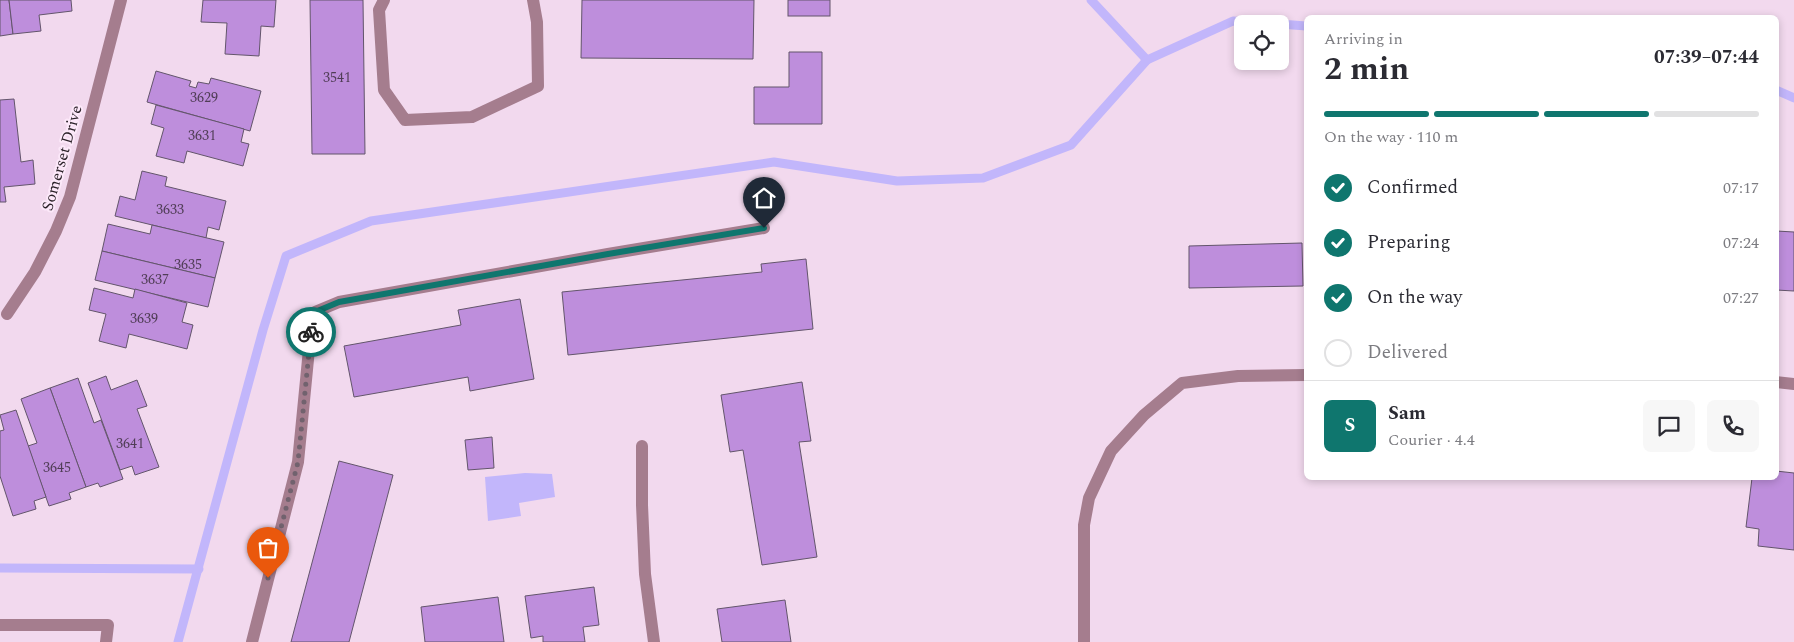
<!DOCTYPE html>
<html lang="en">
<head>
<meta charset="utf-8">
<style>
	body { margin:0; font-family:Spectral,serif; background:#f7f7f7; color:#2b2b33; height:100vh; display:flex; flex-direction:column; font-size:19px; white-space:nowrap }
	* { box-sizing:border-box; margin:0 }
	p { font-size:16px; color:#7c7c81 }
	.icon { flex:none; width:28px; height:28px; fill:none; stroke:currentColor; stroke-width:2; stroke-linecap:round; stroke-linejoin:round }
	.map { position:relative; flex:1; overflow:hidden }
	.details { position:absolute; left:1304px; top:15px; width:475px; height:465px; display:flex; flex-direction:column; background:#fff; border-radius:8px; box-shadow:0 2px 8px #0003 }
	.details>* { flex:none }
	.controls { position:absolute; left:1234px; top:15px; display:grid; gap:10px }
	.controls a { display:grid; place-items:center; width:55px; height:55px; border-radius:8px; background:#fff; box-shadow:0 2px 8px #0003; font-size:25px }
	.pin { position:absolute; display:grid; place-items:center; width:42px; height:42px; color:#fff; margin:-51px -21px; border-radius:50% 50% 50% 0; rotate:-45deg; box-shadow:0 0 5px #0007 }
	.pin .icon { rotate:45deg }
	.courier { position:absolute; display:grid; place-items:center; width:50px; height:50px; margin:-25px; border:4px solid #0f766e; border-radius:50%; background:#fff; color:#222; box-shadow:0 1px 6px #0007 }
	.summary em { font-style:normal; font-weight:700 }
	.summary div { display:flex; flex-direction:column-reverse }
	.summary { display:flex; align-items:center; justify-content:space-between; height:85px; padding:0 20px }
	h1 { font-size:32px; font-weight:700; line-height:38px }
	.bar { display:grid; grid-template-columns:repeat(4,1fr); gap:8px 5px; align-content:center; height:60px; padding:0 20px }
	.bar i { height:6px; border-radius:4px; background:#e1e1e2 }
	.bar .selected { background:#0f766e }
	.bar p { grid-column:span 4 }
	.line { display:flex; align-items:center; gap:12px; padding:0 20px; border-top:1px solid #e1e1e2 }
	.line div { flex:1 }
	.round { display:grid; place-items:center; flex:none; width:52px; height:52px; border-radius:8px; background:#f7f7f7 }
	ol { padding:0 20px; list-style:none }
	li { display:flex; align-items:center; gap:15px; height:55px }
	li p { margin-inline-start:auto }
	li .icon { padding:5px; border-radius:50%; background:#0f766e; color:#fff; stroke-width:4 }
	li:last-child { color:#7c7c81 }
	li i { width:28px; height:28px; border:2px solid #e1e1e2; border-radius:50% }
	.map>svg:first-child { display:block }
</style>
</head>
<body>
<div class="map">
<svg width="1794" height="642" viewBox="0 0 1794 642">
	<rect width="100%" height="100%" fill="#f2d9ee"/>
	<polygon fill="#c2b6fb" points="525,473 552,474 555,497 519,503 521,516 488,521 485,477"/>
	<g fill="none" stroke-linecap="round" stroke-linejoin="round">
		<g stroke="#c2b6fb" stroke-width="9">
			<polyline points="1091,0 1147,60"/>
			<polyline points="1280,24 1306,26"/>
			<polyline points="1776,90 1794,98"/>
			<polyline points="0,568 199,569"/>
			<polyline points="178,642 263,330 286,256 371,221 774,162 897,181 983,178 1071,145 1147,60 1233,21 1275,24"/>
		</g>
	</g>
	<g fill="#be8edc" stroke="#63556b">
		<polygon points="0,0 9,0 13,34 0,36"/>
		<polygon points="9,0 71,0 72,11 39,15 41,31 13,34"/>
		<polygon points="203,0 276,0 274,27 261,26 259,56 225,54 227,23 201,22"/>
		<polygon points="310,0 363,0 365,154 312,154"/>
		<polygon points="582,0 754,0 753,59 581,58"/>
		<rect x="788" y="0" width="42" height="16"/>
		<polygon points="789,52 822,52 822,124 754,124 754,87 789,87"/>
		<polygon points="156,71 191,81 189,86 196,88 198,82 209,84 211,78 261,91 250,131 147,102"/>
		<polygon points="14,99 21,162 33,160 35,184 4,187 6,202 0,202 0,100"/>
		<polygon points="156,105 244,129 241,142 249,144 243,166 187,151 184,163 156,156 164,128 151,124"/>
		<polygon points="142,171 167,177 165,186 226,201 219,230 208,227 206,238 115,216 120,196 135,200"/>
		<polygon points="108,224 150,234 152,225 224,242 215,278 102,251"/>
		<polygon points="1776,231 1794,232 1794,291 1776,290"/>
		<polygon points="1302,243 1303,286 1189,288 1189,246"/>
		<polygon points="102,251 215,278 208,307 95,280"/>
		<polygon points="806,259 813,329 568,355 562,292 762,272 761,264"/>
		<polygon points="94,288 133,298 135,289 187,303 182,322 193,325 187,349 129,334 126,348 99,341 106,314 89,310"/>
		<polygon points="520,299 534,379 470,391 468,377 354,397 344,346 461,325 458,310"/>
		<polygon points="106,376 111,390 137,380 147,406 137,409 159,467 135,475 132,466 120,470 88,383"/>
		<polygon points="78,378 94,423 101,420 123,479 100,487 98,483 86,487 50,388"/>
		<polygon points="802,382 811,441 799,442 817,557 762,565 743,450 730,452 721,395"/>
		<polygon points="50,388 86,487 69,493 71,499 49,506 28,446 37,443 21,399"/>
		<polygon points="16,410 46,497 34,501 36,509 13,516 0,476 0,431 4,430 0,415"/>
		<polygon points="492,437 494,468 468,470 465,440"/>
		<polygon points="339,461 393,475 349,642 291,642"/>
		<polygon points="1776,471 1794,473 1794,550 1758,546 1759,529 1746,527 1752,478 1776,478"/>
		<polygon points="594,587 599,625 583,627 585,642 543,642 543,636 531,638 525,596"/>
		<polygon points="498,597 504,642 425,642 421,607"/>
		<polygon points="785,600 791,642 722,642 717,609"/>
	</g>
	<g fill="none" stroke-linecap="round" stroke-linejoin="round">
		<g stroke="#a57d8e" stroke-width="12">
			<polyline points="384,0 379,10 384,90 405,120 472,117 538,86 537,22 533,0"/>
			<polyline points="7,314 35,272 56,231 70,197 121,0"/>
			<polyline points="1776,382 1794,384"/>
			<polyline points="642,446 642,505 645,574 654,642"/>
			<polyline points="0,625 108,625 106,642"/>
			<polyline points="252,642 298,462 310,339 315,312 339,302 608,254 764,228"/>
			<polyline points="1084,642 1084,525 1089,498 1111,451 1144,415 1182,383 1238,376 1306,375"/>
		</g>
	</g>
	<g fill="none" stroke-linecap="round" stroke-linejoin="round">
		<polyline stroke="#71626e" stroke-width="5" stroke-dasharray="0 9" points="268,578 298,462 311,332"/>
		<polyline stroke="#0f766e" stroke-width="6" points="311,332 315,312 339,302 608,254 764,228"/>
	</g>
	<g text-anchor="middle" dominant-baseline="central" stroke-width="4" stroke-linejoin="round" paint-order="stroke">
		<g font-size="14" fill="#503d56">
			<text x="337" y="77">3541</text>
			<text x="204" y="97">3629</text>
			<text x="202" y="135">3631</text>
			<text x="170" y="209">3633</text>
			<text x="188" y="264">3635</text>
			<text x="155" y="279">3637</text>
			<text x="144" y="318">3639</text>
			<text x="130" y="443">3641</text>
			<text x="57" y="467">3645</text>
		</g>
		<g font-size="16" fill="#2b2229" stroke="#fce8f9">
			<text transform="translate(62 158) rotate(-74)">Somerset Drive</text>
		</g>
	</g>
</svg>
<div class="controls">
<a><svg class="icon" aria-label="locate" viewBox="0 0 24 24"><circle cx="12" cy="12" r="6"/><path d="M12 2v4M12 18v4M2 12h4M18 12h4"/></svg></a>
</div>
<div class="pin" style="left:268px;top:578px;background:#ea580c"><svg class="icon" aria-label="bag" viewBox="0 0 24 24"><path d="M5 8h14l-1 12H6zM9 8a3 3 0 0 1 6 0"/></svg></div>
<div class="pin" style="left:764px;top:228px;background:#1f2937"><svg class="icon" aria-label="home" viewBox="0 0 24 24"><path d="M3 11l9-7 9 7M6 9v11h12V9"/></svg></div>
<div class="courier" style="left:311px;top:332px"><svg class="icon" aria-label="bike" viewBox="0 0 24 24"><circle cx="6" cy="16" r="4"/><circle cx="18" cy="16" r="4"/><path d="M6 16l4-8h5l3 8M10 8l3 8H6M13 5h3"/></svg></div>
<section class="details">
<div class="summary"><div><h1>2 min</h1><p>Arriving in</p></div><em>07:39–07:44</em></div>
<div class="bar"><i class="selected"></i><i class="selected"></i><i class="selected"></i><i></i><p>On the way · 110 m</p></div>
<ol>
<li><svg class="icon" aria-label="check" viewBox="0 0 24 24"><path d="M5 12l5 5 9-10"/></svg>Confirmed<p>07:17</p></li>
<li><svg class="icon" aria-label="check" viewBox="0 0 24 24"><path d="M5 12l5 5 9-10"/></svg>Preparing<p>07:24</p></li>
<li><svg class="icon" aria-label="check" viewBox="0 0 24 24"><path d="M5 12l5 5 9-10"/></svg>On the way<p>07:27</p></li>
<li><i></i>Delivered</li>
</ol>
<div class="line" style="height:90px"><b class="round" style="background:#0f766e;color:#fff">S</b><div><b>Sam</b><p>Courier · 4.4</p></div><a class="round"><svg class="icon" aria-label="chat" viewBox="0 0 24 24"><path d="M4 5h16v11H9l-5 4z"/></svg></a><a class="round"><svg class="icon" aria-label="phone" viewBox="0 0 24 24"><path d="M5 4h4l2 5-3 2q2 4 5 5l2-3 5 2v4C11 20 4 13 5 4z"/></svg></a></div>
</section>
</div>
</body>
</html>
